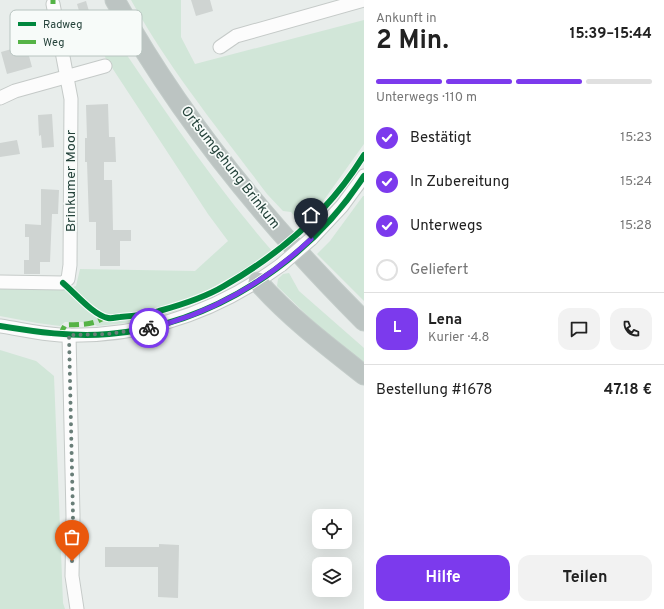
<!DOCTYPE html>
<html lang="de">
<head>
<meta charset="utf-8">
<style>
	body { margin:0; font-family:Overpass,sans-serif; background:#f2f2f2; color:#222; height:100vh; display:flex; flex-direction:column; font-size:15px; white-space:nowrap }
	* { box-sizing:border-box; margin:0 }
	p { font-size:13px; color:#767676 }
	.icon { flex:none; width:22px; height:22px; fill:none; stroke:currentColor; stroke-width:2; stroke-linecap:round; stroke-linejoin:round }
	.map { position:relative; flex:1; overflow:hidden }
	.sheet { display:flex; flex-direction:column; background:#fff; width:300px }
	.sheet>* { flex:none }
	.controls { position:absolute; left:312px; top:509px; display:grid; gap:8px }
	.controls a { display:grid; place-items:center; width:40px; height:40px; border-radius:8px; background:#fff; box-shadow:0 4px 16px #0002; font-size:20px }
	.pin { position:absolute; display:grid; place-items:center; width:34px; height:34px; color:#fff; margin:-41px -17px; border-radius:50% 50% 50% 0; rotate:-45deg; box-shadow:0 0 4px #0007 }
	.pin .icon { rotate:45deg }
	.courier { position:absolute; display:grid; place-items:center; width:40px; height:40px; margin:-20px; border:3px solid #7c3aed; border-radius:50%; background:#fff; color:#222; box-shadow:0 1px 5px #0007 }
	.overview em { font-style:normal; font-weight:700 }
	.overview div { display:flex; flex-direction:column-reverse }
	.overview { display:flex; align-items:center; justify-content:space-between; height:68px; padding:0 12px }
	h1 { font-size:26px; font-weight:700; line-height:30px }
	.bar { display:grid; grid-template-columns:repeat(4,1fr); gap:6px 4px; align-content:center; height:48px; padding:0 12px }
	.bar i { height:5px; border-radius:3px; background:#e0e0e0 }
	.bar .selected { background:#7c3aed }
	.bar p { grid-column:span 4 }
	.line { display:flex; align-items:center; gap:10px; padding:0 12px; border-top:1px solid #e0e0e0 }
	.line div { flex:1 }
	.round { display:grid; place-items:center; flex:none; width:42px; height:42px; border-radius:12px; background:#f2f2f2 }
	ol { padding:0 12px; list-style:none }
	li { display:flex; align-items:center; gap:12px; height:44px }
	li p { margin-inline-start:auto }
	li .icon { padding:4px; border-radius:50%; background:#7c3aed; color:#fff; stroke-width:4 }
	li:last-child { color:#767676 }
	li i { width:22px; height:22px; border:2px solid #e0e0e0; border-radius:50% }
	.primary-button { display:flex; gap:8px; margin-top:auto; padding:8px 12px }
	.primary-button a { flex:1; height:46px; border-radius:12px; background:#7c3aed; color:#fff; font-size:16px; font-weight:700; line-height:46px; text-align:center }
	.primary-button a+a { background:#f2f2f2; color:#222 }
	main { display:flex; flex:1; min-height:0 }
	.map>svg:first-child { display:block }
</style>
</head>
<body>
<main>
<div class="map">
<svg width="364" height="609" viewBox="0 0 364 609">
	<rect width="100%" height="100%" fill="#e8edeb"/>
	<g fill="#d1e6d8">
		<path d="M131,0H181V37L195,64L364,20V144L321,204L301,224L291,212L283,211L267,194C220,131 169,69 131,0Z"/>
		<path d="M97,20H103C157,99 210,180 273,252L263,260L193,298L194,303L173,312L136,322L97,326L91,322H65L60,326L37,323L0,316V288L64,290L76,286L80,269L195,271L228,241L208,214L105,57Z"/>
		<polygon points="363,196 364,196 364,301 317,254 330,241"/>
		<polygon points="289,273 299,291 364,348 364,363 319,327 277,286 278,279 283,274"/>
		<polygon points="0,350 36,361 54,376 63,603 65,609 0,609"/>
	</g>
	<g fill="#cfd4d2">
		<polygon points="191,0 210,0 213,11 196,16"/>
		<polygon points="86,1 91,18 82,21 77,4"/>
		<polygon points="26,45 32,67 7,74 1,52"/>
		<polygon points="108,104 109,137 115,137 116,162 104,162 104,180 112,180 113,230 131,230 131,241 120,241 120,266 100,266 100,250 96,250 96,222 89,222 87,162 85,162 85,138 87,138 86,105"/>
		<polygon points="52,114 54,147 42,148 41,135 39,136 38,115"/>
		<polygon points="17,140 20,154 0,157 0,143"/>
		<polygon points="41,189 59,190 58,214 52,214 50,262 40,262 40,274 24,274 24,260 29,260 29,237 25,237 25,224 41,225"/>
		<polygon points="159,544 179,545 178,598 158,597 158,567 105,567 105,547 159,547"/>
	</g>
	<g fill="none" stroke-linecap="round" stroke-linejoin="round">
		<g stroke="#c5cac8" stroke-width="15">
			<g id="minor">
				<polyline points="220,47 236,36 364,0"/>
				<polyline points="0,98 15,91 105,66"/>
				<polyline points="311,239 342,206 364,176"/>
				<polyline points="0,282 63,283 68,279 70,265 71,99 53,4"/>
				<path d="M0,326C20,329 40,334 60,335C143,338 215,313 281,265"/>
				<polyline points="69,335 73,516 72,576 77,609"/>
			</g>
		</g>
		<g stroke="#c3ccc9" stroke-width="21">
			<g id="highway">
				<path d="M115,0C180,119 269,226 364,321"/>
				<path d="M258,282C289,317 327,346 364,375"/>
			</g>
		</g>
		<use href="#minor" stroke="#fcfcfc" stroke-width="13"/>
		<use href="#highway" stroke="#bcc4c2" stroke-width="19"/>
		<g stroke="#c5cac8" stroke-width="15" stroke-linecap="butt">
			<polyline id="minor-bridge" points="281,265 311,239"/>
		</g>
		<use href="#minor-bridge" stroke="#fcfcfc" stroke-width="13"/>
		<g stroke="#55b346" stroke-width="5" stroke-dasharray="10 5" stroke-linecap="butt">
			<polyline points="53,0 53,4"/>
			<path d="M60,335L65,325C80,324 94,326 106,316"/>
		</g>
		<g stroke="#f7fbf9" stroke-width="8">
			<g id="cycleway">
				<path d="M63,283C75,293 93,315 108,318C112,319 117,317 120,317C134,316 146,315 159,311C181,305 204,298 224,286C280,254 330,210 364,155"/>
				<path d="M0,326C36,332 72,337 109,334C212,325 308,262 364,176"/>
			</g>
		</g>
		<use href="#cycleway" stroke="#00873e" stroke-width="6"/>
	</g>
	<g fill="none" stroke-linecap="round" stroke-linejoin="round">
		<polyline stroke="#697e78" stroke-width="4" stroke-dasharray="0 7.2" points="72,561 73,516 69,335 108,334 149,328"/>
		<path stroke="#7c3aed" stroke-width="5" d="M149,328C209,315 267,281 311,239"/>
	</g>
	<g text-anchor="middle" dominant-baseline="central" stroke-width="3.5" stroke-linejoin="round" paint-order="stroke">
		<g font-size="14" fill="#24423a" stroke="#f7fbf9">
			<text transform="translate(230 168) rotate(52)">Ortsumgehung Brinkum</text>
			<text transform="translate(71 181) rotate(-90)">Brinkumer Moor</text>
		</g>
	</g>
	<rect x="10" y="10" width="132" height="46" rx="6" fill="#f7fbf9" stroke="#b8c4c0" stroke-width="1"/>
	<rect x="18" y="22" width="18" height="4" fill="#00873e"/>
	<rect x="18" y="40" width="18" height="4" fill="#55b346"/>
	<g font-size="11" fill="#24423a">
		<text x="43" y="28">Radweg</text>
		<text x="43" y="46">Weg</text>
	</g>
</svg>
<div class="controls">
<a><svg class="icon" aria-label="locate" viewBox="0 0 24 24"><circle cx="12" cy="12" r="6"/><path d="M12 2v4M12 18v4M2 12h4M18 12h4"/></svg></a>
<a><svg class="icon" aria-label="layers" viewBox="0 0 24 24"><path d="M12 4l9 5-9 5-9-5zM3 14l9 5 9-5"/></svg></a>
</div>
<div class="pin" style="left:72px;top:561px;background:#ea580c"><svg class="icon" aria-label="bag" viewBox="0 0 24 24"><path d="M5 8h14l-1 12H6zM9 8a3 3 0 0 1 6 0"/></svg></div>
<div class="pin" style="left:311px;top:239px;background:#1f2937"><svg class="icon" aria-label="home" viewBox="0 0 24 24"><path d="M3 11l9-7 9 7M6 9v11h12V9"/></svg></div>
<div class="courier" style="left:149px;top:328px"><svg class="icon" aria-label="bike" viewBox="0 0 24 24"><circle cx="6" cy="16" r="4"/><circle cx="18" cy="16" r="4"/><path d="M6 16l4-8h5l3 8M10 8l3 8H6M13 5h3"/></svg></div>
</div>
<section class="sheet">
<div class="overview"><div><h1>2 Min.</h1><p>Ankunft in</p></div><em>15:39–15:44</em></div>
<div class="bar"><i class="selected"></i><i class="selected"></i><i class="selected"></i><i></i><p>Unterwegs · 110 m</p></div>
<ol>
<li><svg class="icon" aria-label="check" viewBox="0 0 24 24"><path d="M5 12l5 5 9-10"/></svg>Bestätigt<p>15:23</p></li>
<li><svg class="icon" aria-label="check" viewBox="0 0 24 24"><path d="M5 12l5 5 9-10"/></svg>In Zubereitung<p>15:24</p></li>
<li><svg class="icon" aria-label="check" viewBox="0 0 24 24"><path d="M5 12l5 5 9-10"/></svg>Unterwegs<p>15:28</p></li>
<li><i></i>Geliefert</li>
</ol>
<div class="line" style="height:72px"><b class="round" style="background:#7c3aed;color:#fff">L</b><div><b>Lena</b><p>Kurier · 4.8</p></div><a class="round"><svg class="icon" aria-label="chat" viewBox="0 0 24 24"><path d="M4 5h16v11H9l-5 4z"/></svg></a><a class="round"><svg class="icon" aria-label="phone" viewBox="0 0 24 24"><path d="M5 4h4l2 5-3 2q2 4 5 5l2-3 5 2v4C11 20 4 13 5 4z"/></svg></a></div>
<div class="line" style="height:52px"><div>Bestellung #1678</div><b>47.18 €</b></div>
<div class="primary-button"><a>Hilfe</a><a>Teilen</a></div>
</section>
</main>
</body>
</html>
